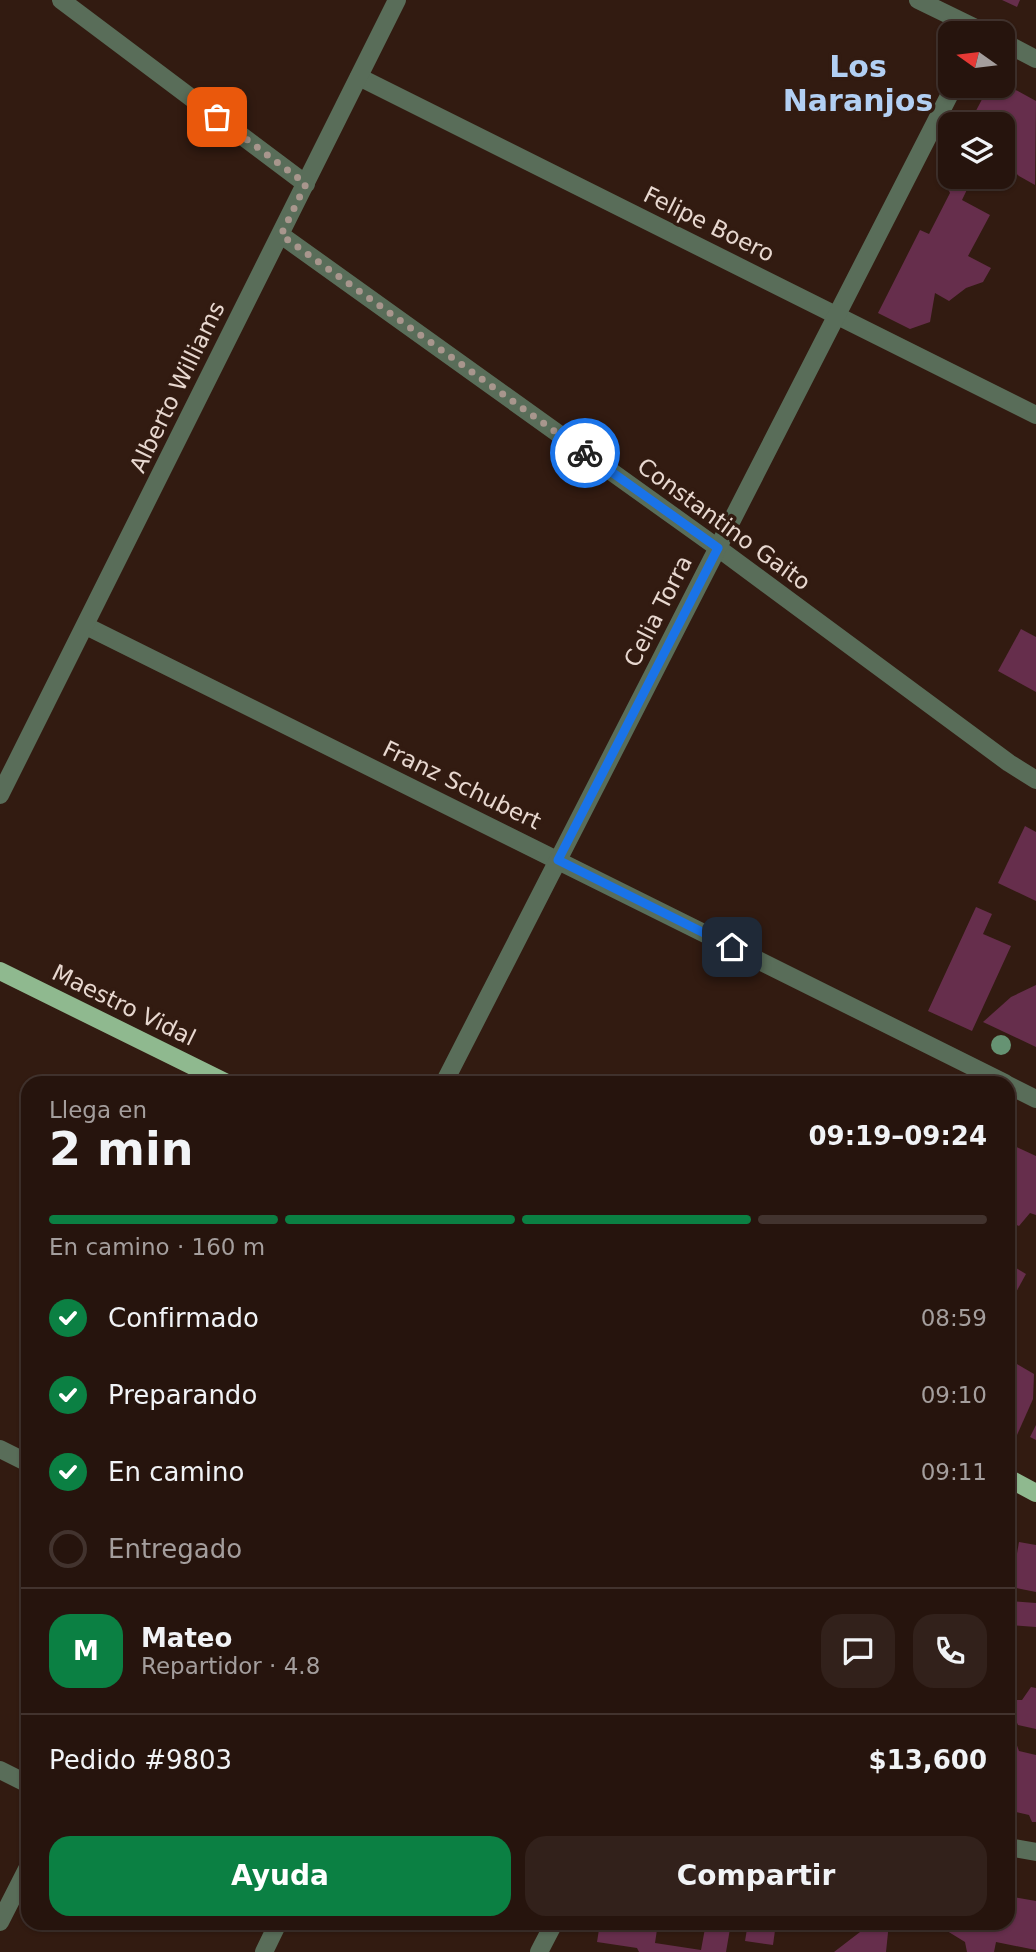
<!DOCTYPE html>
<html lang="es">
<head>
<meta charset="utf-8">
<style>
	body { margin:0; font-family:"DejaVu Sans",sans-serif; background:#32211b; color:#f1f3f6; height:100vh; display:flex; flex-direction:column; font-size:26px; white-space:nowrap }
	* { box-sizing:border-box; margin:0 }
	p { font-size:23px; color:#a49e9d }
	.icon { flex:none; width:38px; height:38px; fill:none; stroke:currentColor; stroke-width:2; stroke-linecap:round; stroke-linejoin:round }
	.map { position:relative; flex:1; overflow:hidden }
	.drawer { position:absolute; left:21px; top:1076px; width:994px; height:854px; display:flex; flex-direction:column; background:#26140d; border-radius:21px; box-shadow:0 2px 5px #0004,0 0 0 2px #42332e }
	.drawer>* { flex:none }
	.needle { width:46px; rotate:284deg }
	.fabs { position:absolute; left:938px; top:21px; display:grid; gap:14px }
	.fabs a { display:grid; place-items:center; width:77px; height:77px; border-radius:14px; background:#26140d; box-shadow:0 2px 5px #0004,0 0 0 2px #42332e; font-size:35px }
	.pin { position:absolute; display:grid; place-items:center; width:60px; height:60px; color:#fff; margin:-30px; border-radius:14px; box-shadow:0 4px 10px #0006 }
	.courier { position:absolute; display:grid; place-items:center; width:70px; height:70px; margin:-35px; border:5px solid #1a73e8; border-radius:50%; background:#fff; color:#222; box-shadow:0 2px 9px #0007 }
	.head em { font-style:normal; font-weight:700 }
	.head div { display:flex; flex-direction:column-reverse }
	.head { display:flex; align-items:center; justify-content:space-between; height:119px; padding:0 28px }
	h1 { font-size:46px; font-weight:700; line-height:52px }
	.bar { display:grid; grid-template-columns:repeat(4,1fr); gap:10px 7px; align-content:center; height:84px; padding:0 28px }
	.bar i { height:9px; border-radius:5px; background:#42332e }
	.bar .selected { background:#0b8043 }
	.bar p { grid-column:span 4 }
	.line { display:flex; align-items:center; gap:18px; padding:0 28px; border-top:2px solid #42332e }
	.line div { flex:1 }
	.round { display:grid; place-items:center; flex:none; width:74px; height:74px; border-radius:21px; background:#32211b }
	ol { padding:0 28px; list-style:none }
	li { display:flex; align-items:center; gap:21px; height:77px }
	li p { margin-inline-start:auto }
	li .icon { padding:7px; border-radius:50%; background:#0b8043; color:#fff; stroke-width:4 }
	li:last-child { color:#a49e9d }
	li i { width:38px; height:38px; border:4px solid #42332e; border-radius:50% }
	.action { display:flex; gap:14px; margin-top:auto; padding:14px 28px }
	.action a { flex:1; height:80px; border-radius:21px; background:#0b8043; color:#fff; font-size:28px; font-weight:700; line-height:80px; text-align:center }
	.action a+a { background:#32211b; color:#f1f3f6 }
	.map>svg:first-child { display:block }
</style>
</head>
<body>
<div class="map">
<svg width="1036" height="1952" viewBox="0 0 1036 1952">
	<rect width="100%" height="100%" fill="#321b11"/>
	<g fill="#662e4c">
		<polygon points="1002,0 1020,0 1017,7"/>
		<polygon points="1003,83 1036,101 1035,185 1019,176 1003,161 1003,124 969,124 989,86 1003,86"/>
		<polygon points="950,160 950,177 973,177 962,200 990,215 968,256 991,268 983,282 966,288 949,301 935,293 930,322 910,329 878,313 920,230 929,234 950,193 942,176"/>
		<polygon points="1021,629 1036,637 1036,692 998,671"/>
		<polygon points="1025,826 1036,832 1036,901 998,883"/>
		<polygon points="976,907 992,914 983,934 1011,946 972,1031 928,1011"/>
		<polygon points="1036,985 1036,1047 983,1022 1011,997"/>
		<polygon points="1008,1143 1036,1156 1036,1215 1030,1213 1019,1226 1008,1221"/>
		<polygon points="1011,1265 1026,1274 1010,1303 1008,1302 1008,1268"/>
		<polygon points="1008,1359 1034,1374 1033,1399 1017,1435 1008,1431"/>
		<polygon points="1036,1425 1036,1440 1030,1437"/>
		<polygon points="1008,1529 1014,1530 1010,1562 1008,1562"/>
		<polygon points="1019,1542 1036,1545 1036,1592 1011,1587"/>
		<polygon points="1008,1601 1036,1603 1036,1627 1008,1625"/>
		<polygon points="1031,1687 1036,1688 1036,1729 1018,1725 1014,1716 1008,1713 1008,1700 1022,1700"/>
		<polygon points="1008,1739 1015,1740 1019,1751 1036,1755 1036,1822 1032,1822 1029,1815 1008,1810"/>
		<polygon points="1008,1896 1036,1901 1036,1950 996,1942 994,1952 967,1952 965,1942 939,1926 940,1923 1008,1923"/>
		<polygon points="600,1923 658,1923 655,1943 701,1950 706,1923 731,1923 726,1952 639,1952 637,1948 597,1942"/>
		<polygon points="748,1923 776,1923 773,1945 745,1941"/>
		<polygon points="844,1923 889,1923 886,1952 834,1952 860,1932 843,1931"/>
		<polygon points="895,1923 931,1923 930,1931 894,1926"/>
	</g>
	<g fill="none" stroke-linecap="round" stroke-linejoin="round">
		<g stroke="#596d59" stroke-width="18">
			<polyline points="61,0 306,184"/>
			<polyline points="918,0 986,33"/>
			<polyline points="1003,42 1036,59"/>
			<polyline points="359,77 1036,415"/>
			<polyline points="281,235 718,548 1009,763 1036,780"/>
			<polyline points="86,626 1005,1083"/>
			<polyline points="0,795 397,0"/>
			<polyline points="444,1083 954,86"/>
			<polyline points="1008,1085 1036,1099"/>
			<polyline points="0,1449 28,1463"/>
			<polyline points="0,1770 28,1784"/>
			<polyline points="1008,1847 1036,1852"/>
			<polyline points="0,1922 28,1867"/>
			<polyline points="264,1952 278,1923"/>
			<polyline points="539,1952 554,1923"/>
		</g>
		<g stroke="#8fb98f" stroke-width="18">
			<polyline points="0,971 227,1083"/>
			<polyline points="1008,1478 1036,1493"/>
		</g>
	</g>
	<circle fill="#669373" cx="1001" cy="1045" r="10"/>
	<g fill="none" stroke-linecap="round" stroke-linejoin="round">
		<polyline stroke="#a8968d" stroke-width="7" stroke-dasharray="0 12.6" points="217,117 306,184 281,235 585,453"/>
		<polyline stroke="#1a73e8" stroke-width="9" points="585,453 718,548 558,860 732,947"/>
	</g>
	<g text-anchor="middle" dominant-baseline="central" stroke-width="7" stroke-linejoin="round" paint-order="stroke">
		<g font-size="23" fill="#e8d8d0" stroke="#321b11">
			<text transform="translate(709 224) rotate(26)">Felipe Boero</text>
			<text transform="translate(177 387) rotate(-64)">Alberto Williams</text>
			<text transform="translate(724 524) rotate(36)">Constantino Gaito</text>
			<text transform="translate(658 611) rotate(-63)">Celia Torra</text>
			<text transform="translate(462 785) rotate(26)">Franz Schubert</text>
			<text transform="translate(124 1005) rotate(26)">Maestro Vidal</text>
		</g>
		<g font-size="30" font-weight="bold" fill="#b2cff3" stroke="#321b11">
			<text x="858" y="66">Los<tspan x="858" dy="34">Naranjos</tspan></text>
		</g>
	</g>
</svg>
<div class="fabs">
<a><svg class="needle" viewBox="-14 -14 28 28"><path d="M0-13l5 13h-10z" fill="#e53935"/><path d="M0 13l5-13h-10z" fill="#a49e9d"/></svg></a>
<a><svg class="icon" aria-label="layers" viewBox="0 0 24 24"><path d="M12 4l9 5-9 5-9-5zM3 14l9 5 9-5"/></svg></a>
</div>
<div class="pin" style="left:217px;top:117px;background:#ea580c"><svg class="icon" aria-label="bag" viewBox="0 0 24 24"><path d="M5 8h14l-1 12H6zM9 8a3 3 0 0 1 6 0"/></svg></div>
<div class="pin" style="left:732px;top:947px;background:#1f2937"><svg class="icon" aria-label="home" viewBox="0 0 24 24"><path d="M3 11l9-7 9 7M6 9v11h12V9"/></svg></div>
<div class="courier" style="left:585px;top:453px"><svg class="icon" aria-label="bike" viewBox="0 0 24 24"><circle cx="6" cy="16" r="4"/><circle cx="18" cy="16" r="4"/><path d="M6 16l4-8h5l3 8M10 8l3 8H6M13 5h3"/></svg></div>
<section class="drawer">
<div class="head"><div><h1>2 min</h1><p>Llega en</p></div><em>09:19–09:24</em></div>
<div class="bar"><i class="selected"></i><i class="selected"></i><i class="selected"></i><i></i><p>En camino · 160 m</p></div>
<ol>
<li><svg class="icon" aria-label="check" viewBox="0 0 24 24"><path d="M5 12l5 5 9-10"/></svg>Confirmado<p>08:59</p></li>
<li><svg class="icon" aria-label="check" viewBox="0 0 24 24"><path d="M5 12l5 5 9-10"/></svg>Preparando<p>09:10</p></li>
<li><svg class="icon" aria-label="check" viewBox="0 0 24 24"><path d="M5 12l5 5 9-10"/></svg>En camino<p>09:11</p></li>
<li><i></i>Entregado</li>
</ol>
<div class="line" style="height:126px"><b class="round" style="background:#0b8043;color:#fff">M</b><div><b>Mateo</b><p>Repartidor · 4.8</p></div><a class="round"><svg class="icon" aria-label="chat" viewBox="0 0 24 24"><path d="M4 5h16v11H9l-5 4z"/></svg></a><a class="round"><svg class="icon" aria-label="phone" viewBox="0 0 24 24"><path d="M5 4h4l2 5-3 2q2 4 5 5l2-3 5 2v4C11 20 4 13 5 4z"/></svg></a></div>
<div class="line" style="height:91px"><div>Pedido #9803</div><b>$13,600</b></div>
<div class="action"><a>Ayuda</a><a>Compartir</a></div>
</section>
</div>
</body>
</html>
